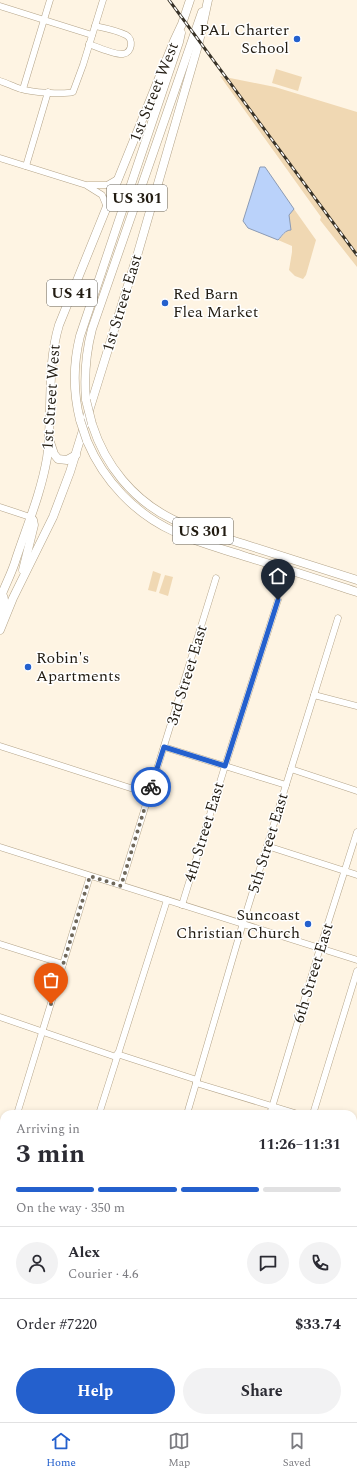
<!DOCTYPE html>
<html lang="en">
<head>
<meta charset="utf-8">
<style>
	body { margin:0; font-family:Spectral,serif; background:#f2f2f3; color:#2b2b33; height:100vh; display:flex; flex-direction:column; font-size:15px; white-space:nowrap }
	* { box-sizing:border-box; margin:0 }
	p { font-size:13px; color:#7c7c81 }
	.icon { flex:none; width:22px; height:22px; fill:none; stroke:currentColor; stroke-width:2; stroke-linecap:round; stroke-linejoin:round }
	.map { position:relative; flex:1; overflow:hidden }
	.drawer { position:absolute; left:0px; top:1110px; width:357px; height:312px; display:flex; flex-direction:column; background:#fff; border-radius:12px 12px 0 0; box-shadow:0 2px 6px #0003 }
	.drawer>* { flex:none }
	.pin { position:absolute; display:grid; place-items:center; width:34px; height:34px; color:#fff; margin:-41px -17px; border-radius:50% 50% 50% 0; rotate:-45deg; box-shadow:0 0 4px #0007 }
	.pin .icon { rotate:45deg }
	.courier { position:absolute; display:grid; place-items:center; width:40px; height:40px; margin:-20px; border:3px solid #2460cd; border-radius:50%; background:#fff; color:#222; box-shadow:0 1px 5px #0007 }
	.headline em { font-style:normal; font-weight:700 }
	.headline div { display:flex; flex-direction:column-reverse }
	.headline { display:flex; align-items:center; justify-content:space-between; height:68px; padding:0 16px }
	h1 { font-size:26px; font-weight:700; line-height:30px }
	.bar { display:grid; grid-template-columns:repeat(4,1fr); gap:6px 4px; align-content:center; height:48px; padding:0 16px }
	.bar i { height:5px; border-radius:3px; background:#e1e1e2 }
	.bar .on { background:#2460cd }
	.bar p { grid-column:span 4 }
	.line { display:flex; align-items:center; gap:10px; padding:0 16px; border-top:1px solid #e1e1e2 }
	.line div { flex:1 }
	.round { display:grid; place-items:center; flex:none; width:42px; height:42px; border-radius:21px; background:#f2f2f3 }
	.action { display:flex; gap:8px; margin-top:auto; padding:8px 16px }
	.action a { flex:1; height:46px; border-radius:24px; background:#2460cd; color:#fff; font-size:16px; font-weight:700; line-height:46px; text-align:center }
	.action a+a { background:#f2f2f3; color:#2b2b33 }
	.tab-bar { display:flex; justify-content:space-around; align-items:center; height:56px; border-top:1px solid #e1e1e2; background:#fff; font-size:11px; color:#7c7c81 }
	.tab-bar a { display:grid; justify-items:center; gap:2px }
	.tab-bar .on { color:#2460cd }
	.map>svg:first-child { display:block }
</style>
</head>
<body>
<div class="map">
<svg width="357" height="1422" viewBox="0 0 357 1422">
	<rect width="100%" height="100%" fill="#fef4e3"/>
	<g fill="#f0d8b3">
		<polygon points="276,69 302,77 298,91 272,83"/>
		<polygon points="220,76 275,87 357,112 357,267 320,220 321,217"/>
		<polygon points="294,209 316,240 306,275 303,279 295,276 289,270 292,252 292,246 278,240 288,230 289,215"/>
		<polygon points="153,571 161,574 156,592 148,590"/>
		<polygon points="165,575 173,577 168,596 159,593"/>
	</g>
	<path fill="#bad2fa" stroke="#8c9bb4" d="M260,167H265L294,209L289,215L291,230C285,230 282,236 278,240L248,228L243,221Z"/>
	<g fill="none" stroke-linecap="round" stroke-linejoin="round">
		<g stroke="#b3a388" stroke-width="7">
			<g id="minor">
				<polyline points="0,6 92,35"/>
				<path d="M89,44C97,47 115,55 123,54C132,53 134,39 126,35C116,30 105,28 95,26"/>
				<path d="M0,81C7,83 14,87 21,89C30,92 64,95 73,92L83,65L103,0"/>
				<polyline points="23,89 50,0"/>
				<polyline points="0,158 86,185 102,195 107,207"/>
				<polyline points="26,166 48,92"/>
				<polyline points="88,185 107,185 119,178"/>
				<polyline points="0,507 30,517"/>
				<polyline points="314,695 357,706"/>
				<polyline points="0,746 149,794"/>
				<polyline points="164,747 286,785"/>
				<polyline points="291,769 357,791"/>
				<polyline points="267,846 357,875"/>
				<polyline points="0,847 357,960"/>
				<polyline points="121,885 216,578"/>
				<polyline points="182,905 225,766 278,600"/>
				<polyline points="0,944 63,964"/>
				<polyline points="0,1017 116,1057"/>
				<polyline points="117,1054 197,1080"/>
				<polyline points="196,1083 298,1114"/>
				<polyline points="17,1114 90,876"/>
				<polyline points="99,1114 167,900"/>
				<polyline points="187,1114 243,923 338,618"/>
				<polyline points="270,1114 320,948 357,832"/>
				<polyline points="313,1114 357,971"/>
				<polyline points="353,1130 357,1131"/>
				<polyline points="0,1171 4,1158"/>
				<polyline points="0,1189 4,1191"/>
				<polyline points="0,1275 4,1277"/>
				<polyline points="353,1300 357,1302"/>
				<polyline points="0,1360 4,1361"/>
				<polyline points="353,1387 357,1389"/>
				<polyline points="0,1416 4,1403"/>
				<polyline points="178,1418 190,1422"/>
				<polyline points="92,1422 94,1418"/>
				<polyline points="133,1422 134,1418"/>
			</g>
		</g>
		<g stroke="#b3a388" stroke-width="9">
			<g id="major">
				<path d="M86,400C84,375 86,352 92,329L202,12"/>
				<path d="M80,420C73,392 73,364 80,336L179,42L181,33"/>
				<path d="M92,424C105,465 133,500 172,519C196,531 222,537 247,545C284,557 320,568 357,580"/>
				<path d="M87,441C104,481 135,514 175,532C198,543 223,549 247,557C284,568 320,580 357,592"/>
				<polyline points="50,442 54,454 58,459 67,460 76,455"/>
				<polyline points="23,570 34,525 33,520 30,517"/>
				<path d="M0,599C5,585 12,573 16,559C27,526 41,493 47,458C53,414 46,368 59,325L174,41L182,24L190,0"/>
				<path d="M0,615C2,608 7,601 2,594"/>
				<polyline points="0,630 13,598 53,517 70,472 137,256 199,42 208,0"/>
			</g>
		</g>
		<use href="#minor" stroke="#fff" stroke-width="6"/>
		<use href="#major" stroke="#fff" stroke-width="8"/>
		<g stroke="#383227" stroke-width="3">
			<polyline id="rail" points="169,0 357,255"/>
		</g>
		<use href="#rail" stroke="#fff" stroke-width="1.5" stroke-dasharray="4.5" stroke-linecap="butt"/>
		<g stroke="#b3a388" stroke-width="9" stroke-linecap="butt">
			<g id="major-bridge">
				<polyline points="86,400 92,424"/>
				<polyline points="80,420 87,441"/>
			</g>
		</g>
		<use href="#major-bridge" stroke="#fff" stroke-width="8"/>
	</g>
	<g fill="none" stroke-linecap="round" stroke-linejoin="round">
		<polyline stroke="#6f685b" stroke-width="4" stroke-dasharray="0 7.2" points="51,1004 90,876 121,886 151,787"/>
		<polyline stroke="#2460cd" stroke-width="5" points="151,787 164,747 225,766 278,600"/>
	</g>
	<g fill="#2460cd" stroke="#fff" stroke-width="1.5">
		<circle cx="297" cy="39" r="4"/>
		<circle cx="165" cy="303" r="4"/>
		<circle cx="28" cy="667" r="4"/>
		<circle cx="308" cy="924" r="4"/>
	</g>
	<g text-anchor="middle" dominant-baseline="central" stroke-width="3" stroke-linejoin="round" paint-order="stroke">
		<g fill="#fff" stroke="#646059" stroke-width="1">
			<rect x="107" y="185" width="60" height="26" rx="3"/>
			<rect x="47" y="280" width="50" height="26" rx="3"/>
			<rect x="173" y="518" width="60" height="26" rx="3"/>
		</g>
		<g font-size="15" font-weight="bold" fill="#221c12">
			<text x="137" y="198">US 301</text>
			<text x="72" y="293">US 41</text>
			<text x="203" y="531">US 301</text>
		</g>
		<g font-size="16" fill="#221c12" stroke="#fff" text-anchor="end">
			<text x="289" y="30">PAL Charter<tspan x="289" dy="18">School</tspan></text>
			<text x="173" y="294" text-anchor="start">Red Barn<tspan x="173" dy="18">Flea Market</tspan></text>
			<text x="36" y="658" text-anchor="start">Robin's<tspan x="36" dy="18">Apartments</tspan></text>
			<text x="300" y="915">Suncoast<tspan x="300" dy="18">Christian Church</tspan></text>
		</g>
		<g font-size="16" fill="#221c12" stroke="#fff">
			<text transform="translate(154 92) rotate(-68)">1st Street West</text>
			<text transform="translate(122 303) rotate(-73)">1st Street East</text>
			<text transform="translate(51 397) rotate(-86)">1st Street West</text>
			<text transform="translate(187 675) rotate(-73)">3rd Street East</text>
			<text transform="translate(204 832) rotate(-73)">4th Street East</text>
			<text transform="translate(268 843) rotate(-73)">5th Street East</text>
			<text transform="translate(313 973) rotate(-73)">6th Street East</text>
		</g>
	</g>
</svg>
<div class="pin" style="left:51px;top:1004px;background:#ea580c"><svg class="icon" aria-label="bag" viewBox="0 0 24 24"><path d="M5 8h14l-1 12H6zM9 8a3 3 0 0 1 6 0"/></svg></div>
<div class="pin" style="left:278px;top:600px;background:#1f2937"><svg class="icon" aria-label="home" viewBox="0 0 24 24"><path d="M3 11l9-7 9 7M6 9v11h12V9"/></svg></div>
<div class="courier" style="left:151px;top:787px"><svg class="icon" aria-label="bike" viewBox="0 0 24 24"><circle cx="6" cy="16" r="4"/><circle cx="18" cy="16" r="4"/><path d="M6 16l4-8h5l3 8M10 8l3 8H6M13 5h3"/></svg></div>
<section class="drawer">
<div class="headline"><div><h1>3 min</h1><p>Arriving in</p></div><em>11:26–11:31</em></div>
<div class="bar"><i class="on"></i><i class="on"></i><i class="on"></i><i></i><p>On the way · 350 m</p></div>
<div class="line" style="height:72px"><a class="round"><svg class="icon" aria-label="person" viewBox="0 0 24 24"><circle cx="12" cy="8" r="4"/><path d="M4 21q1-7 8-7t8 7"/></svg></a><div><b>Alex</b><p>Courier · 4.6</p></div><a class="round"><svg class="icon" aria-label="chat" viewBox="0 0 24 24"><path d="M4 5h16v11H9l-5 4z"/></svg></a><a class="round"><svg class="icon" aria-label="phone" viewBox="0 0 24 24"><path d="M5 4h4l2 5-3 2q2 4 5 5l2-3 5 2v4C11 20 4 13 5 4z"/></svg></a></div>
<div class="line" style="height:52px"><div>Order #7220</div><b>$33.74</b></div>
<div class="action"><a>Help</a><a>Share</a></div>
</section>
</div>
<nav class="tab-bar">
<a class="on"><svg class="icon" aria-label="home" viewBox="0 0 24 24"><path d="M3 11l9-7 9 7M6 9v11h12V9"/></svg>Home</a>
<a><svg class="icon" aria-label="map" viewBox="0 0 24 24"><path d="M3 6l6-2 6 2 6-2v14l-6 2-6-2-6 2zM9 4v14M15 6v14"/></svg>Map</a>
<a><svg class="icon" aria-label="saved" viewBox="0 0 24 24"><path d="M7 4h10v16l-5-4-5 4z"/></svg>Saved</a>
</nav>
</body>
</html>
